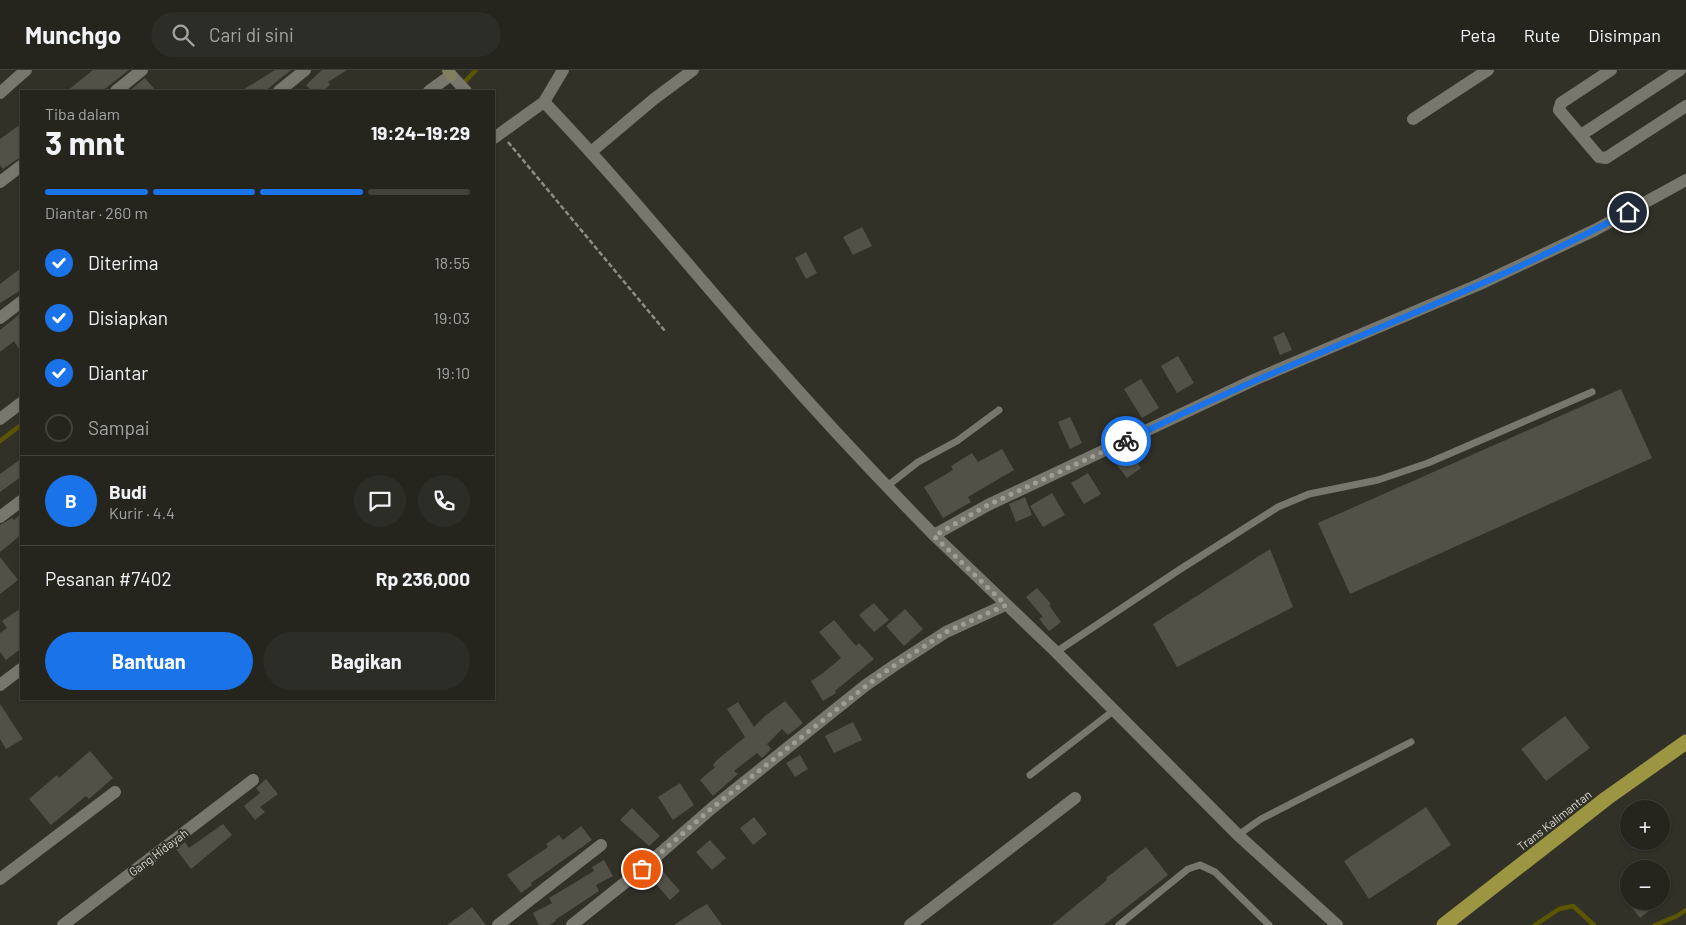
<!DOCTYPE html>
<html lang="id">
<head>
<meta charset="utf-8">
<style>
	body { margin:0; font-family:Barlow,sans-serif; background:#2d2d27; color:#f1f3f6; height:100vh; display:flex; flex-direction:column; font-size:19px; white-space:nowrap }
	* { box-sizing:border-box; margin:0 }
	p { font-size:16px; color:#a3a5a4 }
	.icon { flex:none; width:28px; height:28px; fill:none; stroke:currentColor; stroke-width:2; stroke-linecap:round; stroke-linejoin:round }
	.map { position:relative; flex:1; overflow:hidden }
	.drawer { position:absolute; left:20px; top:20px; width:475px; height:610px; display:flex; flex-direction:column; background:#25251e; border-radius:0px; box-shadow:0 1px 4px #0004,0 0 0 1px #42423c }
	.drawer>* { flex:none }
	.tools { position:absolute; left:1620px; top:730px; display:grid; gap:10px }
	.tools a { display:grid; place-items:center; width:50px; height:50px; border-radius:50%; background:#25251e; box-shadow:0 1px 4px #0004,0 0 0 1px #42423c; font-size:25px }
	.pin { position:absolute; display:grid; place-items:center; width:42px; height:42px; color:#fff; margin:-21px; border:2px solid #fff; border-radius:50%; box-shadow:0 1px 5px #0007 }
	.courier { position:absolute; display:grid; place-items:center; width:50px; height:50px; margin:-25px; border:4px solid #1a73e8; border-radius:50%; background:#fff; color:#222; box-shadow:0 1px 6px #0007 }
	.summary em { font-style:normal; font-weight:700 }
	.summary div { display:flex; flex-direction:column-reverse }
	.summary { display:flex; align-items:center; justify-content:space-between; height:85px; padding:0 25px }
	h1 { font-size:32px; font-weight:700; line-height:38px }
	.bar { display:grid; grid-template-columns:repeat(4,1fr); gap:8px 5px; align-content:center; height:60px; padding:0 25px }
	.bar i { height:6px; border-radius:4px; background:#42423c }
	.bar .current { background:#1a73e8 }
	.bar p { grid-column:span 4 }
	.line { display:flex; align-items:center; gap:12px; padding:0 25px; border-top:1px solid #42423c }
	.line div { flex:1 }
	.round { display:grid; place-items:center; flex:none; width:52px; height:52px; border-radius:26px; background:#2d2d27 }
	ol { padding:0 25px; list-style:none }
	li { display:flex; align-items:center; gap:15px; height:55px }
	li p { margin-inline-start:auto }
	li .icon { padding:5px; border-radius:50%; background:#1a73e8; color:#fff; stroke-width:4 }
	li:last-child { color:#a3a5a4 }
	li i { width:28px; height:28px; border:2px solid #42423c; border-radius:50% }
	.button { display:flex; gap:10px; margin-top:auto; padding:10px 25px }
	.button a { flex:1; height:58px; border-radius:30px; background:#1a73e8; color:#fff; font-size:20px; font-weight:700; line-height:58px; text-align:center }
	.button a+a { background:#2d2d27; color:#f1f3f6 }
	header { display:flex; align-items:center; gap:30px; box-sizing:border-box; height:70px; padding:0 25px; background:#25251e; border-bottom:1px solid #42423c }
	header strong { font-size:24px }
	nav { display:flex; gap:28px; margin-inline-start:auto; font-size:18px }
	.search { width:350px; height:45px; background:#2d2d27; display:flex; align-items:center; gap:12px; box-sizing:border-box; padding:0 18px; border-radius:28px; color:#a3a5a4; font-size:19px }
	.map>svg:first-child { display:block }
</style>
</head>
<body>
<header>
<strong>Munchgo</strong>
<div class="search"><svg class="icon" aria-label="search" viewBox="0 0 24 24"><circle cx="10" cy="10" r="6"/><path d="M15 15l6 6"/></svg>Cari di sini</div>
<nav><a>Peta</a><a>Rute</a><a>Disimpan</a></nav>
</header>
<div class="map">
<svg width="1686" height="855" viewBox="0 0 1686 855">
	<rect width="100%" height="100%" fill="#313128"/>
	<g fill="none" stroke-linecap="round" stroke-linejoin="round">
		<g stroke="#5c5600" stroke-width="4.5">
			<polyline points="456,21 476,0"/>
			<polyline points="0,371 21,355"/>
			<polyline points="1535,855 1559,839 1573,836 1594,855"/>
			<polyline points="1655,855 1677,846 1686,840"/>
		</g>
	</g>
	<g fill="#515147">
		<polygon points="93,0 129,0 102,21 67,21"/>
		<polygon points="275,0 291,0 265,21 241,21"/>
		<polygon points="322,0 347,0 328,12 330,15 323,21 312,21 306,15"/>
		<polygon points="145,8 156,21 129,21"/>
		<polygon points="21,54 21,88 16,90 3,99 0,95 0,69"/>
		<polygon points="862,157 872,176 853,185 843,167"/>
		<polygon points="806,182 817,203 806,209 795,188"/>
		<polygon points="21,198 21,220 0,233 0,214"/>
		<polygon points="21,243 21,282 14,271 0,282 0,260"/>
		<polygon points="1284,262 1292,280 1280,285 1273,267"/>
		<polygon points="1178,286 1194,313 1177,323 1161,296"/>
		<polygon points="1141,309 1159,338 1142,348 1124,319"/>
		<polygon points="1621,319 1652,388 1350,524 1318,453"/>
		<polygon points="1070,347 1082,373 1070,379 1058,352"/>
		<polygon points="1002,379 1014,400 968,427 971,432 943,448 924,417 953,400 951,396 972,383 978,392"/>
		<polygon points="1126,379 1141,398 1127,408 1112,389"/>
		<polygon points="21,389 21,407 0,422 0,404"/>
		<polygon points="1088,403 1101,424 1084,434 1071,413"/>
		<polygon points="1052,423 1065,445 1043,457 1030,436"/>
		<polygon points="1025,427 1032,445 1016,452 1009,434"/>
		<polygon points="21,444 21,465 0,482 0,455 12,448 14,450"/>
		<polygon points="1270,479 1293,537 1177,597 1153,554"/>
		<polygon points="0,487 18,510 0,524"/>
		<polygon points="1037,518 1051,534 1049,535 1061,552 1049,561 1039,549 1043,547 1026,527"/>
		<polygon points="874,533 889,550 874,562 859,545"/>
		<polygon points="21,538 21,581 18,581 6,590 0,582 0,563 7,558 2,551"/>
		<polygon points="905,539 923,559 904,576 886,556"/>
		<polygon points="834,550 856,576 859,573 874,589 835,621 836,623 823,631 811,611 823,603 841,588 819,562"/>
		<polygon points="785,631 803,653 788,665 782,659 767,674 771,679 762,688 757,683 734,701 738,704 713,726 700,710 715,697 713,695 717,690 745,667 727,639 738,632 754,657 765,646"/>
		<polygon points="0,634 23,669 6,679 0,669"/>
		<polygon points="1565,646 1590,678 1546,711 1521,679"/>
		<polygon points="853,652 862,670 834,683 825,666"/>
		<polygon points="90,681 113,708 89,729 86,726 51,755 29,729 57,705 59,708"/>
		<polygon points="800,685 808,699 795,707 786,693"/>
		<polygon points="266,709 278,724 260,737 265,742 255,750 244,736 260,723 256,718"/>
		<polygon points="680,713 694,735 673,750 658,727"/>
		<polygon points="1426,737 1451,775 1369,829 1344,791"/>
		<polygon points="632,738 660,766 649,776 620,750"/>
		<polygon points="754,747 767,764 753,775 740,758"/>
		<polygon points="223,754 232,765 191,799 176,779 185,772 189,778"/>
		<polygon points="581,756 592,770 531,813 532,815 521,823 507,805 548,777 546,774 559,765 563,770"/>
		<polygon points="710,770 726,788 712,800 696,782"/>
		<polygon points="1146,777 1168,805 1104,855 1052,855 1107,810 1106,808"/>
		<polygon points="604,790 613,806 596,815 599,821 555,850 556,851 549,855 539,855 533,843 552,833 549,828 594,801 592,797"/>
		<polygon points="658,796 680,821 670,830 648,805"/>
		<polygon points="1627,831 1643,831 1650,840 1640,848"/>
		<polygon points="707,834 722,855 674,855 695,841"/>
		<polygon points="472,837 486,855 447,855"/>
	</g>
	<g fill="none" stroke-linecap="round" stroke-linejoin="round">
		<polyline stroke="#8d8c85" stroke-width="2.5" stroke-dasharray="5 2.5" stroke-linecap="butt" points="508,72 665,261"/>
		<g stroke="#77776d" stroke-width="7">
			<polyline points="886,417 918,392 957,371 999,340"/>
			<polyline points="1056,582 1179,500 1278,437 1309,424 1378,410 1428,393 1592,322"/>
			<polyline points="1030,705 1113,641"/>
			<polyline points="1238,765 1261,749 1411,672"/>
			<polyline points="1119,855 1188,799 1200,795 1215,802 1269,855"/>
		</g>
		<g stroke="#77776d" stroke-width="12">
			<polyline points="1611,0 1561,33 1559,40 1599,87 1606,88 1686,36"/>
			<polyline points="116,21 142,0"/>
			<polyline points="279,21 305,0"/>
			<polyline points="429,21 451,5 466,21"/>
			<polyline points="0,23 26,0"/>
			<polyline points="544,32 563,0"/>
			<polyline points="1413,49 1488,0"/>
			<polyline points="1581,65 1680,0"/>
			<path d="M494,68L544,32C616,107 681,187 749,265C809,334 871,401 934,465"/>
			<polyline points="591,82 654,29 693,0"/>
			<polyline points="0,112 21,96"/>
			<polyline points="0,248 21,232"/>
			<polyline points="0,349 21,333"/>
			<polyline points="0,447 21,431"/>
			<polyline points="0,615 21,599"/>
			<polyline points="0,809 115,722"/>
			<polyline points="63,855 253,710"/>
			<polyline points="498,855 601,775"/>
			<polyline points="572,855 642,799 712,738 866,615 895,595 946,562 1005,535"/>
			<polyline points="910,855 1075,728"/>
			<polyline points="1337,855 1238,765 1056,582 934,465 988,435 1256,309 1480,214 1595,160 1686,110"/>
		</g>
		<polyline stroke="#828060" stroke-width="12" points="448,0 451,5"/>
		<polyline stroke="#9c9643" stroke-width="15" points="1444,855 1607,728 1686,672"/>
	</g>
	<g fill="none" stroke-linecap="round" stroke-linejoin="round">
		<polyline stroke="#9e9e97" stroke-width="5" stroke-dasharray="0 9" points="642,799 712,738 880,605 946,562 1006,535 934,466 988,435 1126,371"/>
		<path stroke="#1a73e8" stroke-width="6" d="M1126,371C1291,288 1466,230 1628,142"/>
	</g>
	<g text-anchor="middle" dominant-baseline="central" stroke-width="4" stroke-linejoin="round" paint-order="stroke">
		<g font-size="12" fill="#d9d8d3" stroke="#313128">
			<text transform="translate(1554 750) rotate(-38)">Trans Kalimantan</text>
			<text transform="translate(158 782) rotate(-37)">Gang Hidayah</text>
		</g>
	</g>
</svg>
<div class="tools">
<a>+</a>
<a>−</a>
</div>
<div class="pin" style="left:642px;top:799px;background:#ea580c"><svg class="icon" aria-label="bag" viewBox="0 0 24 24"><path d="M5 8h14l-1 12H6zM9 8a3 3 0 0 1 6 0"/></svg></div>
<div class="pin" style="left:1628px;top:142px;background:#1f2937"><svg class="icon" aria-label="home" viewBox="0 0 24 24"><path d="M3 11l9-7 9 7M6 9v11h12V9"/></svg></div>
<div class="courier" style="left:1126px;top:371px"><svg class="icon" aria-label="bike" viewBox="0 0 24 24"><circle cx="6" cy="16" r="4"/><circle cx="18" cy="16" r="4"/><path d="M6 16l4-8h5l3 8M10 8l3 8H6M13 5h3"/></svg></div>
<section class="drawer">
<div class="summary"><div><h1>3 mnt</h1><p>Tiba dalam</p></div><em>19:24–19:29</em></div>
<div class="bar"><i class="current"></i><i class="current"></i><i class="current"></i><i></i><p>Diantar · 260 m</p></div>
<ol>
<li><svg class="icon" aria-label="check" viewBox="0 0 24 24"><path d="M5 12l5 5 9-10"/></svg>Diterima<p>18:55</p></li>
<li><svg class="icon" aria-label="check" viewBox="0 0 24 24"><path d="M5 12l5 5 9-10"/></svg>Disiapkan<p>19:03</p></li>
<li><svg class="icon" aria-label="check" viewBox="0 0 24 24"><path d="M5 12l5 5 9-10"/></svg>Diantar<p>19:10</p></li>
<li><i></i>Sampai</li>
</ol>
<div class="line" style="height:90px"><b class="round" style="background:#1a73e8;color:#fff">B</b><div><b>Budi</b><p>Kurir · 4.4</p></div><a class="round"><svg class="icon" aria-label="chat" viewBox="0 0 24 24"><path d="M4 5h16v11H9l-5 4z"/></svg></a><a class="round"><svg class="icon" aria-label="phone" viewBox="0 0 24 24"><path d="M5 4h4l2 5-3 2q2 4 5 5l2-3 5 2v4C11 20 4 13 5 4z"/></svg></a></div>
<div class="line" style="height:65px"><div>Pesanan #7402</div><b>Rp 236,000</b></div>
<div class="button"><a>Bantuan</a><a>Bagikan</a></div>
</section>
</div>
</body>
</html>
